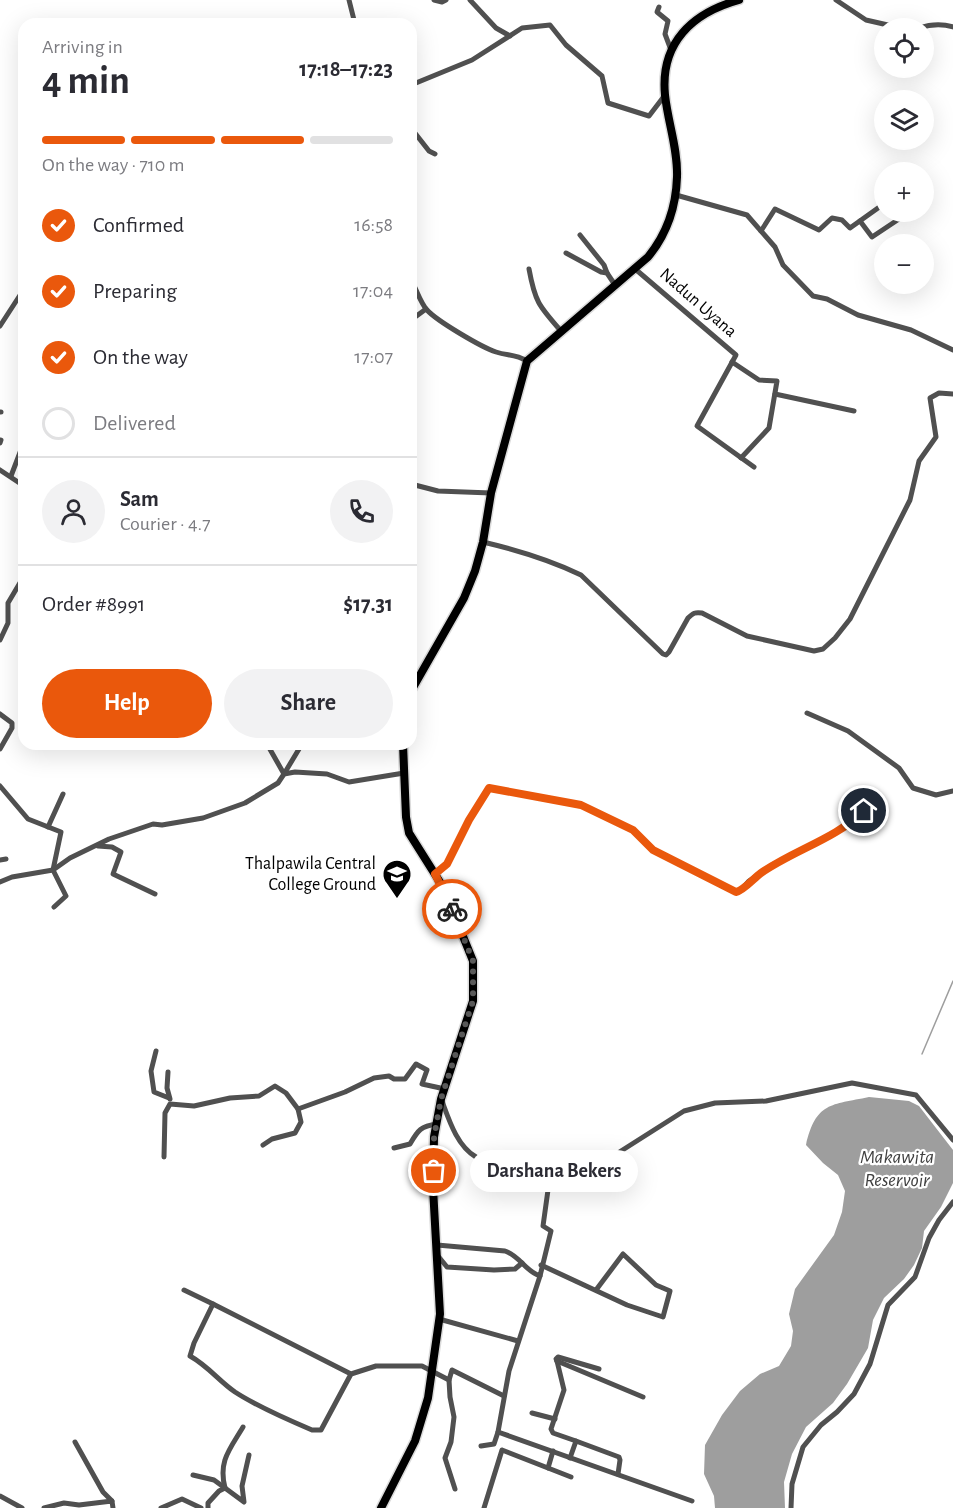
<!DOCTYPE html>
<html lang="en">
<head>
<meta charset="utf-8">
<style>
	body { margin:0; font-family:"Alegreya Sans",sans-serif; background:#f2f2f3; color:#2b2b33; height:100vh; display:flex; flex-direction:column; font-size:22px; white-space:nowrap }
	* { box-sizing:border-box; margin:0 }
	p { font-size:20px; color:#7c7c81 }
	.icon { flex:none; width:33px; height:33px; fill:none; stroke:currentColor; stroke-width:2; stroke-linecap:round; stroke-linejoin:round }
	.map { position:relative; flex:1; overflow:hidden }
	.side { position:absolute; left:18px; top:18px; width:399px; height:732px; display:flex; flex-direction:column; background:#fff; border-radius:18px; box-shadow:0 6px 24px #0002 }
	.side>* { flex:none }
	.fabs { position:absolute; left:874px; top:18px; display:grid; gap:12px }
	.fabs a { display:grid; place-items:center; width:60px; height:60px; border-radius:50%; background:#fff; box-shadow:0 6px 24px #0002; font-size:30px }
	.pin { position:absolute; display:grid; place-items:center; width:51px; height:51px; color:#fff; margin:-26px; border:3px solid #fff; border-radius:50%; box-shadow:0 2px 6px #0007 }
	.courier { position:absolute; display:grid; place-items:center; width:60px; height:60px; margin:-30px; border:4px solid #ea580c; border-radius:50%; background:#fff; color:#222; box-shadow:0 2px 8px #0007 }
	.bubble { position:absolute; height:42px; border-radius:21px; background:#fff; box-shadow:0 6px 24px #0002; font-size:20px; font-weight:700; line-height:42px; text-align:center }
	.head em { font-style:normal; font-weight:700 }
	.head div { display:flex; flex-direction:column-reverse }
	.head { display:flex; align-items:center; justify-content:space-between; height:102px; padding:0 24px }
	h1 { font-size:39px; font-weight:700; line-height:45px }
	.bar { display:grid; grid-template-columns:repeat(4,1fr); gap:9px 6px; align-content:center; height:72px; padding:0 24px }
	.bar i { height:8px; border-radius:4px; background:#e1e1e2 }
	.bar .current { background:#ea580c }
	.bar p { grid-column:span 4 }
	.line { display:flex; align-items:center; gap:15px; padding:0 24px; border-top:2px solid #e1e1e2 }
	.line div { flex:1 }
	.round { display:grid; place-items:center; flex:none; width:63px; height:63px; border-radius:32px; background:#f2f2f3 }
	ol { padding:0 24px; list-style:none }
	li { display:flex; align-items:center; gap:18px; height:66px }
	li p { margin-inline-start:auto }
	li .icon { padding:6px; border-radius:50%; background:#ea580c; color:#fff; stroke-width:4 }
	li:last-child { color:#7c7c81 }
	li i { width:33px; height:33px; border:3px solid #e1e1e2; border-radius:50% }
	.primary-button { display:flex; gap:12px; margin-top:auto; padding:12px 24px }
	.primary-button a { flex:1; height:69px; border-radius:36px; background:#ea580c; color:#fff; font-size:24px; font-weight:700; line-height:69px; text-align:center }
	.primary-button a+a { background:#f2f2f3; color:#2b2b33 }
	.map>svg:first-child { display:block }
</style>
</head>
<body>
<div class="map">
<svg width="953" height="1508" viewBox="0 0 953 1508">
	<rect width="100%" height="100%" fill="#fff"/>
	<path fill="#9e9e9e" d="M869,1097L909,1101L919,1106L953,1150V1183L941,1207L924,1231L922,1248L914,1265L904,1279L884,1298L873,1320L868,1348L847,1384L833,1403L806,1427L792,1454L784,1482L785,1508H715L714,1496L704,1474L705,1445L722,1415L740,1391L760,1374L779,1366L791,1346L793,1331L789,1314L795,1289L834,1235L842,1212L845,1191L838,1175L823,1163L806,1145C816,1102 831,1105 869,1097Z"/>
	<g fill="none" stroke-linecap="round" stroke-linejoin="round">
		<polyline stroke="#9e9e9e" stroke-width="1.5" points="922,1054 953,981"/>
		<g stroke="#dbdbdb" stroke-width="11">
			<g id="primary">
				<path d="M411,691L464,598L475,571L483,542L491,493L527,361L648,257C667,234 676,208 677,177C678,149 668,123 665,95C660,43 692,13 739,0"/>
				<polyline points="381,1508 415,1441 428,1398 440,1314 433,1188 434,1137 441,1099 473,1001 473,961 443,887 409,833 406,817 403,744"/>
			</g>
		</g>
		<g stroke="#505050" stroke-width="5">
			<polyline points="349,0 355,24"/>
			<polyline points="434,0 442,2 446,0"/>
			<polyline points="470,0 496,28 510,36"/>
			<polyline points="836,0 866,20 901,28"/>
			<polyline points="659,7 657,12 668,21 665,34 671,50"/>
			<path d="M919,28C931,24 941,23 953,27"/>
			<polyline points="411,85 472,60 522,28 550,25 566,45 602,76 608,103 649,116 665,95"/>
			<polyline points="411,128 429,151 435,154"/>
			<polyline points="676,195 747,215 775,247 783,265 813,296 827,299 858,315 911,330 953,350"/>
			<polyline points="860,221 872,237 905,215"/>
			<polyline points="761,231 775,209 819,230 832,218 842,220 850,228 885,203"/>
			<polyline points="580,235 604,265 607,273"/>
			<polyline points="566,253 601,272 607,273 615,285"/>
			<polyline points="634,268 736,355 697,426 754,467"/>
			<path d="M529,269C535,302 539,306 561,331"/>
			<path d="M411,280C417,290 420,302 427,310C437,321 481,347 496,352C508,356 515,354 527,361"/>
			<polyline points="411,320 426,309"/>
			<polyline points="0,326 24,289"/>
			<polyline points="732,362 759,380 777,381 769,428 741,458"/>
			<polyline points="775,394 854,411"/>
			<polyline points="0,412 1,412"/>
			<polyline points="0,443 1,440"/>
			<polyline points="0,470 24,486"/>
			<polyline points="11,476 24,442"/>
			<polyline points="411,484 438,491 491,493"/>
			<path d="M483,542C517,550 550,560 581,575L663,654L666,655L669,652L688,618C693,613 695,612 702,613L747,636L814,651L823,649L835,638L850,619L910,500L919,461L936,437L930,398L939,393L953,394"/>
			<polyline points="0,640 8,623 8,603 24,576"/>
			<polyline points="411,668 418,678"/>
			<polyline points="807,713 848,731 899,768 913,788 936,795 953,791"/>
			<polyline points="0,714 12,723 12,728 0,749"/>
			<polyline points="267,744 284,774"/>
			<polyline points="284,774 302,744"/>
			<polyline points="0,786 28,819 61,832 53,870 66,896 54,907"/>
			<polyline points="48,827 63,794"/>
			<polyline points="98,846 112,847 121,852 113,874 155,894"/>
			<polyline points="0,860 6,859"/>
			<polyline points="435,874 447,864 469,820 490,788 581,805 633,830 653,850 736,892 740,891 749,881 772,865 842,829 853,821 876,800"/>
			<polyline points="0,882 12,877 53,870 70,858 109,839 153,824 162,825 203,818 245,803 278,783 284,774 295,772 327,774 349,782 404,773"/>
			<polyline points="156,1051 151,1071 154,1092 169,1098"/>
			<polyline points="168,1072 167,1088 170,1099"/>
			<polyline points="263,1145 272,1139 295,1133 301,1122 298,1109"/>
			<path d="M394,1148L410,1144C418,1130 421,1126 437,1124"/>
			<polyline points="164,1157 165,1113 170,1104 194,1106 230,1098 259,1096 275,1086 286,1093 298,1109 345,1092 374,1078 389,1076 394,1079 405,1079 416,1064 427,1070 422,1084 445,1089"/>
			<polyline points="548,1190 544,1166 554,1163 564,1167 610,1158 684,1111 715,1103 766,1101 852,1083 916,1095 953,1140"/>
			<path d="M437,1245L505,1251C520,1256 525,1271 540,1276L551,1231L543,1226L548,1190L526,1184L522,1170C509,1166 486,1164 476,1157C457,1146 449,1120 442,1101"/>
			<polyline points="438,1256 447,1267 494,1270 515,1269 522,1263"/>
			<polyline points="541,1265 627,1305 663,1317 670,1291 656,1285 623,1254 596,1290"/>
			<polyline points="540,1276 509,1371 498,1432 692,1501"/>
			<polyline points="184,1290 213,1304"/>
			<polyline points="439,1319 518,1341"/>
			<polyline points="557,1361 564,1390 551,1429 553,1433 576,1441"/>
			<polyline points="557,1361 643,1397"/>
			<polyline points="557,1361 556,1359 558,1357 599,1369"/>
			<path d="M351,1374L213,1304L194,1343L190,1356C208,1366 219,1381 235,1392C258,1407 286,1419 312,1430H321L351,1374L376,1366H422L449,1380L452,1370L504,1396"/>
			<polyline points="449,1380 450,1397 454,1417 451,1442 445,1458 455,1489"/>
			<polyline points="532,1413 555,1419"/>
			<polyline points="75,1442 103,1492 112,1501"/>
			<polyline points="481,1446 494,1444 498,1432"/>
			<polyline points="553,1451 548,1468 571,1477"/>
			<polyline points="570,1458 576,1441 619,1457 620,1460 618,1474"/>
			<polyline points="193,1475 214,1480 225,1488"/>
			<path d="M225,1488C218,1461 230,1449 243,1427"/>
			<polyline points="0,1496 22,1508"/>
			<polyline points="44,1508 64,1503 79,1505 112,1501 113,1508"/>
			<polyline points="161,1508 182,1499 201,1508"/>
			<polyline points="208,1508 208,1503 219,1491 225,1488 244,1502 242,1486 249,1455"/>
			<polyline points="484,1508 502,1450 548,1468"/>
			<polyline points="791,1508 792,1484 803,1447 821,1425 837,1412 854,1394 870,1364 888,1305 915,1277 929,1238 939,1220 953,1202"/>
		</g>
		<use href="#primary" stroke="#000" stroke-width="8"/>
	</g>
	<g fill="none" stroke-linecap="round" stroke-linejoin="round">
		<polyline stroke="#595959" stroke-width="6" stroke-dasharray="0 10.8" points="434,1171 434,1137 441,1099 473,1001 473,961 452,909"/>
		<path stroke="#ea580c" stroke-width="8" d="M452,909L435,874L447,864L469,820L489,788L581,805L633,830L653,850L736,892C743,891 754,878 761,873C794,850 835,839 864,811"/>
	</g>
	<defs>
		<g id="school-pin" transform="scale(1.5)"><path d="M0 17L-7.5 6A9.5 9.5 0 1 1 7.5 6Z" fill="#000" stroke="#fff"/><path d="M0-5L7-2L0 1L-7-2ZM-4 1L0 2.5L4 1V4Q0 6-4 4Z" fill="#fff"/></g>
	</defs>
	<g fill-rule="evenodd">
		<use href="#school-pin" x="397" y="874"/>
	</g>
	<g text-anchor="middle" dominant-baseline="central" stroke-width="4.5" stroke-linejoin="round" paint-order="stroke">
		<g font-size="18" fill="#000" stroke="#fff">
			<text transform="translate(698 303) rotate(41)">Nadun Uyana</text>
		</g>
		<g font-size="18" fill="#000" stroke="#fff" text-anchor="end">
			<text x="376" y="864">Thalpawila Central<tspan x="376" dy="21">College Ground</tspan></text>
		</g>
		<g font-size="20" font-style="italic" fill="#3f3f3f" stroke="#fff">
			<text x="897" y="1157">Makawita<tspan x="897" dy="23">Reservoir</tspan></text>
		</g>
	</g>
</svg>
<div class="fabs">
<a><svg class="icon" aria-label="locate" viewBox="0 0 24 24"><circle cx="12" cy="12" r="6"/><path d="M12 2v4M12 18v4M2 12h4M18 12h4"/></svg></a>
<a><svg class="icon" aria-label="layers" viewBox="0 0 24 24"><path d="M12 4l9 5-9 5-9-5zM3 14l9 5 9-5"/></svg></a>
<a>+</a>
<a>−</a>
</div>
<div class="pin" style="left:434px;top:1171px;background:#ea580c"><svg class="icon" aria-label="bag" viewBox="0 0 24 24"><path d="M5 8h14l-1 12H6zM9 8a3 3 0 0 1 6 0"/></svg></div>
<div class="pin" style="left:864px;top:811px;background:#1f2937"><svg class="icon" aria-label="home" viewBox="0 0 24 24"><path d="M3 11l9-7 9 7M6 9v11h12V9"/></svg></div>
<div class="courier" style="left:452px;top:909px"><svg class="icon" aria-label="bike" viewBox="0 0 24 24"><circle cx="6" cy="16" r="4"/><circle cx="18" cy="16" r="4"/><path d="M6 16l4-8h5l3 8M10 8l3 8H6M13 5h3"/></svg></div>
<div class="bubble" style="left:470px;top:1150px;width:168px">Darshana Bekers</div>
<section class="side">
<div class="head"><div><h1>4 min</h1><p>Arriving in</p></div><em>17:18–17:23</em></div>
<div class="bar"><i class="current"></i><i class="current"></i><i class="current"></i><i></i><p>On the way · 710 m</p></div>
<ol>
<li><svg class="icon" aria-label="check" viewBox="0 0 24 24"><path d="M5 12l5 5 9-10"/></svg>Confirmed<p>16:58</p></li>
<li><svg class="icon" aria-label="check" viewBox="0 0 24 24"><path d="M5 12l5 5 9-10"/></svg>Preparing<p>17:04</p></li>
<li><svg class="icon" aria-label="check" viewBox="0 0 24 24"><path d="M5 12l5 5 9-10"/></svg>On the way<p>17:07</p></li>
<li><i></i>Delivered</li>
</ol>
<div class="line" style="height:108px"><a class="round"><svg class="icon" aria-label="person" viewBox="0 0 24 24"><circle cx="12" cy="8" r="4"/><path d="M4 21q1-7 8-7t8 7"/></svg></a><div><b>Sam</b><p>Courier · 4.7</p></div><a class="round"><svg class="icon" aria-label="phone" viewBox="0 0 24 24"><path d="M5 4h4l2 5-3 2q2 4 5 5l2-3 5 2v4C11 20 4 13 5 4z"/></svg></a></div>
<div class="line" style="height:78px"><div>Order #8991</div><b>$17.31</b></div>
<div class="primary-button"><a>Help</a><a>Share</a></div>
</section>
</div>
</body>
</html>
